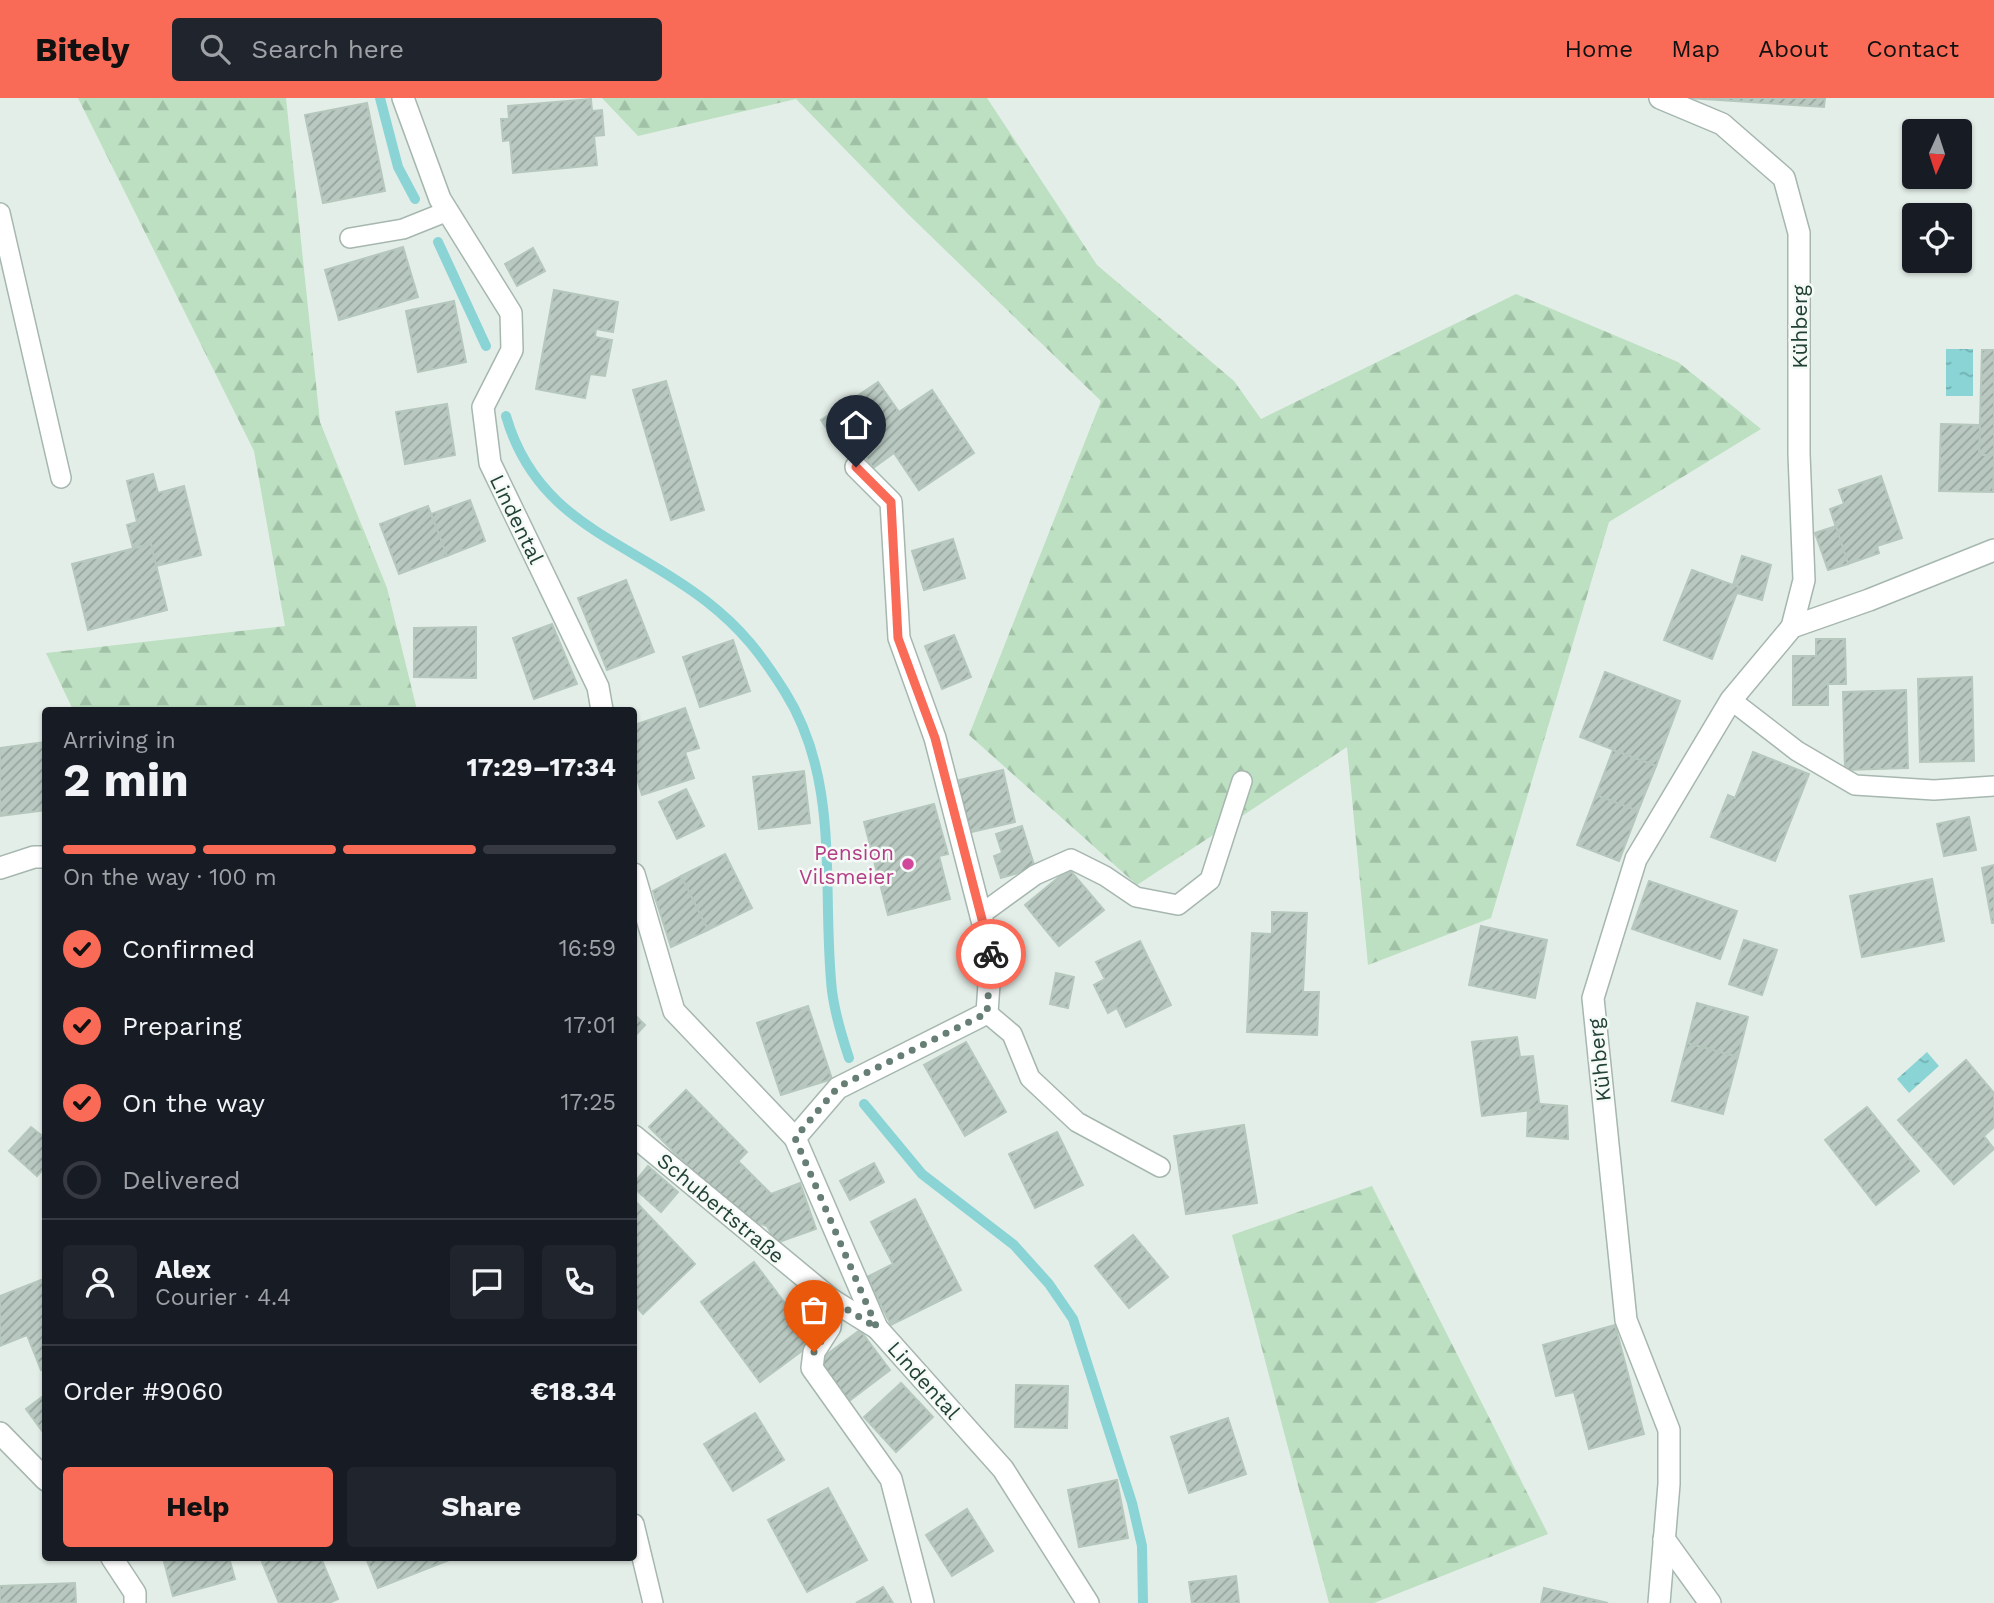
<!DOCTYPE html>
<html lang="en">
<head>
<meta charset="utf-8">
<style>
	body { margin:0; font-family:"Work Sans",sans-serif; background:#20242c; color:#f1f3f6; height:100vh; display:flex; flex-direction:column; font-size:26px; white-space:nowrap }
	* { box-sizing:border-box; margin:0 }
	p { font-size:23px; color:#9ea1a6 }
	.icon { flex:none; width:38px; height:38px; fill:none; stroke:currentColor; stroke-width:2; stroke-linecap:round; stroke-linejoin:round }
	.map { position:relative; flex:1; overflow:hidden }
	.panel { position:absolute; left:42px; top:609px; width:595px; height:854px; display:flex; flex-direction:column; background:#171b24; border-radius:7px; box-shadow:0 2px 5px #0004 }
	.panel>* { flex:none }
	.needle { width:46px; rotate:183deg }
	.buttons { position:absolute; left:1902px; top:21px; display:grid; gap:14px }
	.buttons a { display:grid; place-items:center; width:70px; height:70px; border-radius:7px; background:#171b24; box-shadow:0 2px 5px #0004; font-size:35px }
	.pin { position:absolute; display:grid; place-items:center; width:60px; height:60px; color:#fff; margin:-72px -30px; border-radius:50% 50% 50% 0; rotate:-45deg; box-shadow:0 0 7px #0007 }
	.pin .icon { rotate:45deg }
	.courier { position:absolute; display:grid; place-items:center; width:70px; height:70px; margin:-35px; border:5px solid #f96a57; border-radius:50%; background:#fff; color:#222; box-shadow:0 2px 9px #0007 }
	.overview em { font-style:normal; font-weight:700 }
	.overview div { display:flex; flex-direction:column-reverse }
	.overview { display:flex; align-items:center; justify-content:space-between; height:119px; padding:0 21px }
	h1 { font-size:46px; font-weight:700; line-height:52px }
	.bar { display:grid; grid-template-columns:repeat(4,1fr); gap:10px 7px; align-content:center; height:84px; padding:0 21px }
	.bar i { height:9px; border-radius:5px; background:#363941 }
	.bar .on { background:#f96a57 }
	.bar p { grid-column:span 4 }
	.line { display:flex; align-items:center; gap:18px; padding:0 21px; border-top:2px solid #363941 }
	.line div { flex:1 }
	.round { display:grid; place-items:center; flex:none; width:74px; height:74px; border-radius:7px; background:#20242c }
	ol { padding:0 21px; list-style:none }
	li { display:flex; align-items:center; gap:21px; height:77px }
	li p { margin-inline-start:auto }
	li .icon { padding:7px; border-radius:50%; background:#f96a57; color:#111; stroke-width:4 }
	li:last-child { color:#9ea1a6 }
	li i { width:38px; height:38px; border:4px solid #363941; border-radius:50% }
	.action { display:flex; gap:14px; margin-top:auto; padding:14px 21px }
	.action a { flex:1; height:80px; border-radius:7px; background:#f96a57; color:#111; font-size:28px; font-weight:700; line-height:80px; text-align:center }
	.action a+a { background:#20242c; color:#f1f3f6 }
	header { display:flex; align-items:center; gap:42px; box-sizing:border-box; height:98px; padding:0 35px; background:#f96a57; color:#111 }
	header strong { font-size:33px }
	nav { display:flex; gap:38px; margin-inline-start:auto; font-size:24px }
	.search { width:490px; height:63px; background:#20242c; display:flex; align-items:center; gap:18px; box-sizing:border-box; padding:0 24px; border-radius:7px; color:#9ea1a6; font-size:26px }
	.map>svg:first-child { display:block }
</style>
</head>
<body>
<header>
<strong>Bitely</strong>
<div class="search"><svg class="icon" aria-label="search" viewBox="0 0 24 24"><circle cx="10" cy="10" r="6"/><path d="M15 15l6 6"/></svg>Search here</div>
<nav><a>Home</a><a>Map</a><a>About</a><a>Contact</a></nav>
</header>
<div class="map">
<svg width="1994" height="1505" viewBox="0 0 1994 1505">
	<defs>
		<pattern id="forest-firs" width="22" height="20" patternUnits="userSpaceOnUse" patternTransform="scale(1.75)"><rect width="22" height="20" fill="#bce0c1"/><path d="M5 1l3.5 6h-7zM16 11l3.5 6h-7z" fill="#a1c1a6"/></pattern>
		<pattern id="water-ripples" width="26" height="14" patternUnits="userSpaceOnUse" patternTransform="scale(1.75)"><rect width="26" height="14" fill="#8ad4d6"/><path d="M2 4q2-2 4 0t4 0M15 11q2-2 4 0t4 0" fill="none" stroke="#70aeae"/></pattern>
		<pattern id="building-hatch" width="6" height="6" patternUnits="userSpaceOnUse" patternTransform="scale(1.75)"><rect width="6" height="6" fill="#b9c9c1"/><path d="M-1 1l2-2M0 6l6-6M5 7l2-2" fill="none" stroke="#96a59e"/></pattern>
	</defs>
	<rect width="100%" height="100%" fill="#e4eee8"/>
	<g fill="url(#forest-firs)">
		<polygon points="78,0 286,0 320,324 387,490 417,612 73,612 46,555 285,528 254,353"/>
		<polygon points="602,0 987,0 1097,167 1234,283 1261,321 1516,196 1678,264 1761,331 1609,424 1491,820 1368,867 1347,649 1137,787 969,637 1101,303 909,117 796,1 638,38"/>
		<polygon points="1372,1088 1548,1436 1374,1505 1329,1505 1232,1137"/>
	</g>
	<g fill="url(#water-ripples)">
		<rect x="1946" y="251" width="27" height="47"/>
		<polygon points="1927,954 1939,968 1909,995 1897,981"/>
	</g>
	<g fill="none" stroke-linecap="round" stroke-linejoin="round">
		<g stroke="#8ad4d6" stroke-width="10">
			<polyline points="380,0 398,69 415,101"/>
			<polyline points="438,144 486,248"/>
			<path d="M506,318C537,426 628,442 706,503C742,531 761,556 785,594C842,685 821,792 832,893C835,916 842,939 849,960"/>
			<polyline points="864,1006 922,1076 1014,1147 1049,1186 1073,1221 1132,1405 1142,1448 1143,1505"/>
		</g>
	</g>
	<g fill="url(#building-hatch)" stroke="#b6c8be" stroke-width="2">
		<polygon points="1688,0 1825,0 1824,9"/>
		<polygon points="591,1 592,13 602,12 604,37 594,38 597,67 513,75 510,42 503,43 501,21 509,21 508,8"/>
		<polygon points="367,5 385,93 323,105 305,17"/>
		<polygon points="403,149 418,199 339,222 325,172"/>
		<polygon points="533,150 545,173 517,188 505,166"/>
		<polygon points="554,192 618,204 613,234 596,231 595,239 612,242 605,278 590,276 585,300 536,291"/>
		<polygon points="454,203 466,264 418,274 406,213"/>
		<polygon points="1982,252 1994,252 1994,357 1979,357"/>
		<polygon points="666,283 704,412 671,422 633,292"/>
		<polygon points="878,284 899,314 932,292 974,355 919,392 894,355 873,370 855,343 841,352 821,322"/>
		<polygon points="447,306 455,357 405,366 396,314"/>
		<polygon points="1941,326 1980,327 1979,357 1994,357 1993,394 1939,393"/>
		<polygon points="153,376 158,395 184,388 201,457 156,468 151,446 133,450 127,427 137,424 127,383"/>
		<polygon points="1881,378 1902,440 1877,448 1879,455 1848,466 1830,411 1844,406 1839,392"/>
		<polygon points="470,402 485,443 447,458 431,416"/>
		<polygon points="428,408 447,458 399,476 380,426"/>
		<polygon points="1836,428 1848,466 1828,472 1815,435"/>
		<polygon points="953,441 965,480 924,492 912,453"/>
		<polygon points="151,446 167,512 88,532 72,466"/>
		<polygon points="1742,458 1771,467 1762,502 1737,495 1739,489 1733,487"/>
		<polygon points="1692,472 1739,489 1712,561 1664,542"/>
		<polygon points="626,482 654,554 607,572 578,500"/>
		<polygon points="552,526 577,586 534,601 513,540"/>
		<polygon points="476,529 476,580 414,579 414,530"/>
		<polygon points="954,537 971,579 942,591 925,548"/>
		<polygon points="1816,541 1845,541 1846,586 1828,586 1828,607 1793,607 1793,558 1816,558"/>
		<polygon points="733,542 750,593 700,609 683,559"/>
		<polygon points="1605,574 1680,603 1656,668 1580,639"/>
		<polygon points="1972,579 1974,663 1920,664 1918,581"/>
		<polygon points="1906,592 1908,670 1845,672 1843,594"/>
		<polygon points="685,610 699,650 685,654 694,680 642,697 634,671 634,627"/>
		<polygon points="46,644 46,712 0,718 0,650"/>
		<polygon points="1613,652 1656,668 1638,713 1596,697"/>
		<polygon points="1753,654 1809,676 1775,763 1711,739 1728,697 1735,700"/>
		<polygon points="1003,672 1015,724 967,735 955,683"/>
		<polygon points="804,673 810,725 759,731 753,679"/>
		<polygon points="686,691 704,728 677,741 659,704"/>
		<polygon points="1596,697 1638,713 1619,763 1577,747"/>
		<polygon points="934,706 948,756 939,758 950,801 888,817 864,724"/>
		<polygon points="1969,719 1976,752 1944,758 1937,726"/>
		<polygon points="1022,728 1035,770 1001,780 994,758 1002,755 996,736"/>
		<polygon points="725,756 752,810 708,832 681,778"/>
		<polygon points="1994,767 1994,825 1992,825 1982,770"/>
		<polygon points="1069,771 1104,812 1059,848 1025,807"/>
		<polygon points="681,778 708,832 671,849 653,793"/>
		<polygon points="1932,781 1944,843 1862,859 1850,798"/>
		<polygon points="1649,783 1737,813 1720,861 1632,831"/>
		<polygon points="1272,814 1307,815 1303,894 1319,894 1317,937 1247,934 1252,835 1272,836"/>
		<polygon points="1481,828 1547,842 1535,900 1469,887"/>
		<polygon points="1744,842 1777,852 1762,897 1729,886"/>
		<polygon points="1140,843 1171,907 1126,929 1117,910 1108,915 1094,887 1105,881 1096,864"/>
		<polygon points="1056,875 1074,879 1068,910 1050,906"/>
		<polygon points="1697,905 1748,919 1738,959 1687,945"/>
		<polygon points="808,908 832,981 781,997 757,925"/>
		<polygon points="634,916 645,927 634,939"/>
		<polygon points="1517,939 1520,959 1533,958 1540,1011 1482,1018 1472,944"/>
		<polygon points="966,944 1006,1014 965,1038 924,967"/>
		<polygon points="1687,945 1738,959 1723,1016 1672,1003"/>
		<polygon points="1966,962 1994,995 1994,1029 1984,1038 1994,1051 1954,1086 1898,1022"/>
		<polygon points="686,992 747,1054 711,1091 649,1029"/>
		<polygon points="1540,1006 1567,1008 1568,1041 1527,1038 1528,1012 1540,1011"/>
		<polygon points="1867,1009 1919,1073 1876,1107 1825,1042"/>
		<polygon points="1244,1027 1257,1105 1186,1116 1174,1038"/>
		<polygon points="31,1029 46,1041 46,1068 37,1078 9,1053"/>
		<polygon points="1057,1034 1083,1087 1035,1110 1009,1056"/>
		<polygon points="738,1063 771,1096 800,1085 816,1131 776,1145 767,1128 744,1121 711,1091"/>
		<polygon points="874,1065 884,1084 850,1102 840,1083"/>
		<polygon points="648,1068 678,1094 661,1114 634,1090 634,1085"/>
		<polygon points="915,1101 961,1192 891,1227 867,1179 893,1166 871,1124"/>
		<polygon points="634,1102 695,1166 643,1216 634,1206"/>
		<polygon points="1133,1137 1168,1179 1129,1210 1095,1168"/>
		<polygon points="754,1164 814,1244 760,1284 701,1204"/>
		<polygon points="46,1180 46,1271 41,1272 27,1237 0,1248 0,1198"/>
		<polygon points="1615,1227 1644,1336 1589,1351 1574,1294 1556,1298 1543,1247"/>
		<polygon points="860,1232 890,1272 849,1303 818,1263"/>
		<polygon points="901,1285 933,1319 896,1354 864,1319"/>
		<polygon points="1016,1287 1068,1288 1067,1330 1015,1329"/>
		<polygon points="46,1296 46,1336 45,1337 26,1311"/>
		<polygon points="755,1315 784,1362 733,1393 704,1346"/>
		<polygon points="1228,1320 1246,1376 1189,1395 1171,1339"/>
		<polygon points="1117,1382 1128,1440 1079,1449 1068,1392"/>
		<polygon points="828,1390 867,1462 807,1494 768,1422"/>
		<polygon points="967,1411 993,1453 952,1478 926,1437"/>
		<polygon points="163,1460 229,1460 235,1481 173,1498"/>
		<polygon points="274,1460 321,1460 338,1501 329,1505 279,1505 262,1464"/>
		<polygon points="366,1460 454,1460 378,1490"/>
		<polygon points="1236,1478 1239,1505 1192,1505 1189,1484"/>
		<polygon points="75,1485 76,1505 0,1505 0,1488"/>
		<polygon points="883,1489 893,1505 856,1505 867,1499"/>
		<polygon points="1544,1490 1608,1505 1541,1505"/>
	</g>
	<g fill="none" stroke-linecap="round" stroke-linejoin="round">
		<g stroke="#a6b7af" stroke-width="22">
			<g id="lane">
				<polyline points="0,115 61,380"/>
				<polyline points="350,140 403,131 448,113"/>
				<polyline points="1731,602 1797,653 1855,687 1934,692 1994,688"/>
				<polyline points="980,817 1035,777 1071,761 1105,778 1136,799 1178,807 1210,782 1242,683"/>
				<polyline points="987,915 1012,936 1030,980 1077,1024 1160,1069"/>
				<polyline points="634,1426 653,1505"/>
			</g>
		</g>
		<g stroke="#a6b7af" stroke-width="24">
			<g id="street">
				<polyline points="403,0 440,101 511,215 512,252 483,309 490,365 598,589 602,612"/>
				<polyline points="1660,0 1722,26 1784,80 1799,135 1799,356 1804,482 1792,529"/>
				<polyline points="0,770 34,759 46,759"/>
				<polyline points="634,776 674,913 795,1040 877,1230 1003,1371 1088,1505"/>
				<polyline points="634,1038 832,1202 877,1230"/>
				<polyline points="795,1040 838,990 987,915 991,857 935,640 899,540 891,404 856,369"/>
				<polyline points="832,1202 830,1229 814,1254 812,1270 891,1381 923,1505"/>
				<polyline points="0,1335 46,1382"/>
				<polyline points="1664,1441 1710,1505"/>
				<polyline points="112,1460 135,1495 135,1505"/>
				<polyline points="1659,1505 1669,1386 1669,1332 1626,1222 1593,900 1636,761 1731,602 1792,529 1869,502 1994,452"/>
			</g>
		</g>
		<use href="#lane" stroke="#fff" stroke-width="19"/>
		<use href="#street" stroke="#fff" stroke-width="21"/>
	</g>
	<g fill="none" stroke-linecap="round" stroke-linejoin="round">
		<polyline stroke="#667e74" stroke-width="7" stroke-dasharray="0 12.6" points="814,1254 830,1229 832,1202 877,1230 795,1040 838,989 987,915 991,856"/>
		<polyline stroke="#f96a57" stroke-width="9" points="856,369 891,404 898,540 935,640 991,856"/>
	</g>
	<circle fill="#d1479c" stroke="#f5faf7" stroke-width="2.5" cx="908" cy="766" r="7"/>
	<g text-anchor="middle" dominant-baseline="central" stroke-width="5" stroke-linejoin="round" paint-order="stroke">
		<g font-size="21" fill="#224135" stroke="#f5faf7">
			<text transform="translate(1799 229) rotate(-90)">Kühberg</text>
			<text transform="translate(517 421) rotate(64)">Lindental</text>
			<text transform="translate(1599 962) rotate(-96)">Kühberg</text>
			<text transform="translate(721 1110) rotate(40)">Schubertstraße</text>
			<text transform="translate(924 1282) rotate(48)">Lindental</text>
		</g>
		<g font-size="21" fill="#b23c85" stroke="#f5faf7" text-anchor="end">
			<text x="894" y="754">Pension<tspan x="894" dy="24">Vilsmeier</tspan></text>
		</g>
	</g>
</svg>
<div class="buttons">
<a><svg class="needle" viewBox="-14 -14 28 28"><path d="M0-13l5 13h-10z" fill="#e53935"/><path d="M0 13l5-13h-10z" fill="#9ea1a6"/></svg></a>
<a><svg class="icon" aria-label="locate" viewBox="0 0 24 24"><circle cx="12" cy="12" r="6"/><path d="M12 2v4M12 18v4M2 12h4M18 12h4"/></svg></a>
</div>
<div class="pin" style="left:814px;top:1254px;background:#ea580c"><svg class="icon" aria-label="bag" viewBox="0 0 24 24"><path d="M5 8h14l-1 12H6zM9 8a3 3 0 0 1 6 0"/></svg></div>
<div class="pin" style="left:856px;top:369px;background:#1f2937"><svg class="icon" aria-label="home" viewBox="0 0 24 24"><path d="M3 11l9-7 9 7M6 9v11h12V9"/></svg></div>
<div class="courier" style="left:991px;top:856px"><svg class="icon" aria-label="bike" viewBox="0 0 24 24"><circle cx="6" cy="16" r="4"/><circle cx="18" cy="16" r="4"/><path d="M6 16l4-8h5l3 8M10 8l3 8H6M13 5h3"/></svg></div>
<section class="panel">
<div class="overview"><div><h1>2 min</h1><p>Arriving in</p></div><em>17:29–17:34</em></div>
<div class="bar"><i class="on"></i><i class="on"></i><i class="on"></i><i></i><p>On the way · 100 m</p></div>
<ol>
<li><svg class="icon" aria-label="check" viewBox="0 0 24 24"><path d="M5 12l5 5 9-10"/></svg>Confirmed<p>16:59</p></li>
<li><svg class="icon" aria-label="check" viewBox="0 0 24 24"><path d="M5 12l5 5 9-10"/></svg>Preparing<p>17:01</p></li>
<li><svg class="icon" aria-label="check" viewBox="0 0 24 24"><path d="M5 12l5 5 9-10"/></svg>On the way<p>17:25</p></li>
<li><i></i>Delivered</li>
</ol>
<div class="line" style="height:126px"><a class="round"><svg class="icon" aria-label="person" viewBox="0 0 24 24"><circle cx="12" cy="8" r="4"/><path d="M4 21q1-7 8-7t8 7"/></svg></a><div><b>Alex</b><p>Courier · 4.4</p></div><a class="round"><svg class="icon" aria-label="chat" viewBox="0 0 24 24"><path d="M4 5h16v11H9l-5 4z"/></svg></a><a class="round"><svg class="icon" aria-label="phone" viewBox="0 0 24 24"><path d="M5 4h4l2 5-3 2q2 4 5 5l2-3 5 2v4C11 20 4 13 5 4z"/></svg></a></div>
<div class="line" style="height:91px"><div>Order #9060</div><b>€18.34</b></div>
<div class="action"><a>Help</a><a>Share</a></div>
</section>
</div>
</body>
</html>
